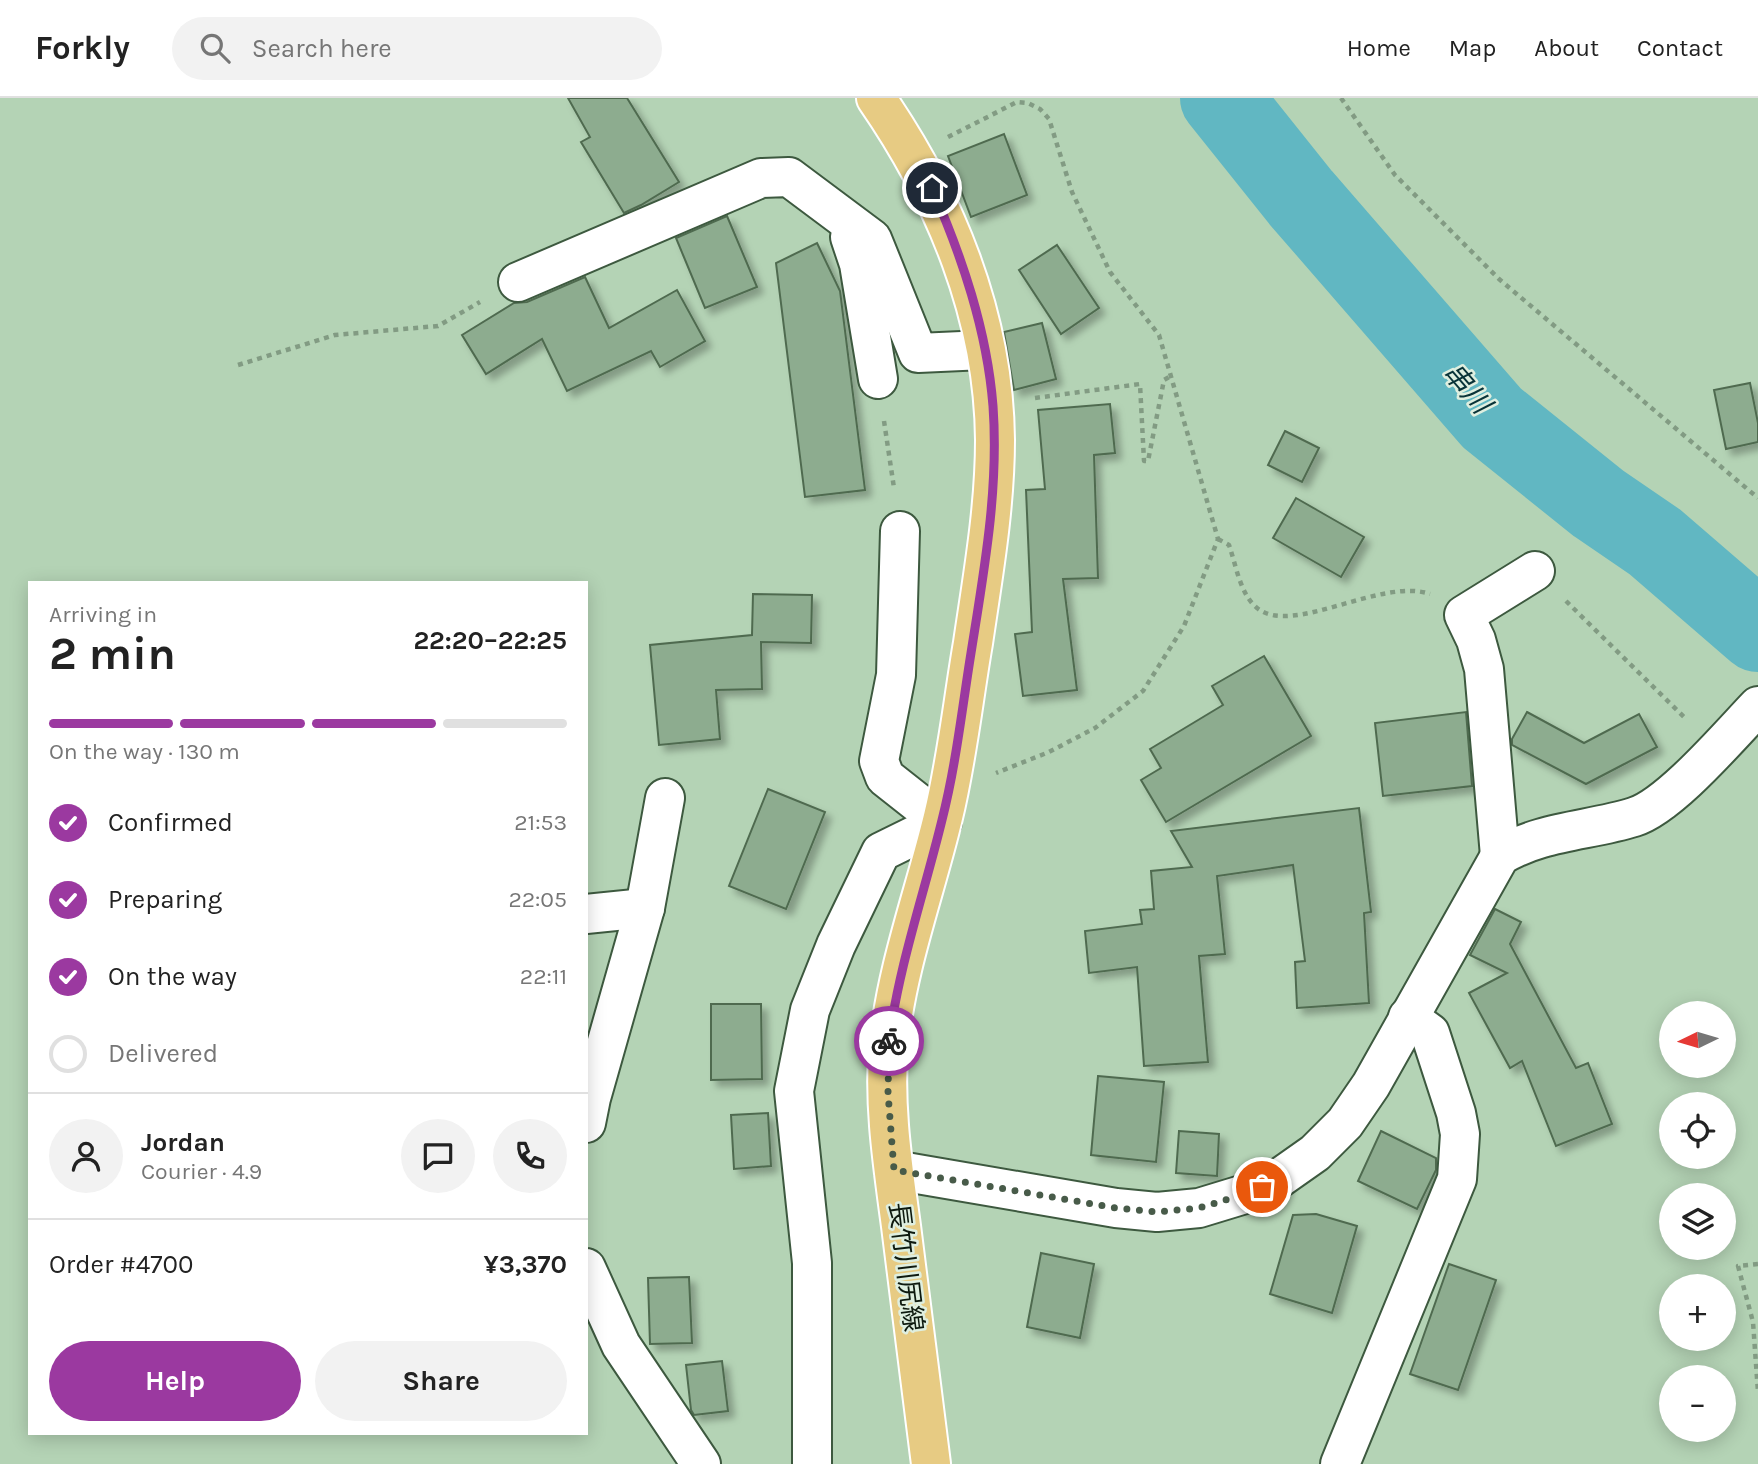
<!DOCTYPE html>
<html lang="en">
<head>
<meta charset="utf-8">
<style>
	body { margin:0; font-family:Karla,"Noto Sans JP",sans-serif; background:#f2f2f2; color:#222; height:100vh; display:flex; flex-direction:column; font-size:26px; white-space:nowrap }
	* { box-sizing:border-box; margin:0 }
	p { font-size:23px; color:#767676 }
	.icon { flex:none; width:38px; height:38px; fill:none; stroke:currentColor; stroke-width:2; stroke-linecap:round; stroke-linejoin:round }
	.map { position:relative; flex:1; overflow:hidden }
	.side { position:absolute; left:28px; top:483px; width:560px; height:854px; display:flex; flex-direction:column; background:#fff; border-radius:0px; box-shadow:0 4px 18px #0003 }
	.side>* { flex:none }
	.needle { width:46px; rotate:265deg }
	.buttons { position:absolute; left:1659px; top:903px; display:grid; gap:14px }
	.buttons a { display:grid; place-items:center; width:77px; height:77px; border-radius:50%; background:#fff; box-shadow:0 4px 18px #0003; font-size:35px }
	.pin { position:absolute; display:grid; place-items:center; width:60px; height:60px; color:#fff; margin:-30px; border:4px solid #fff; border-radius:50%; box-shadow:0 2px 7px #0007 }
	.courier { position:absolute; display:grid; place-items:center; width:70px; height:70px; margin:-35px; border:5px solid #9b39a0; border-radius:50%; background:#fff; color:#222; box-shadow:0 2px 9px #0007 }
	.summary em { font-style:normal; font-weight:700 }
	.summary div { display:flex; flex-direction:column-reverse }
	.summary { display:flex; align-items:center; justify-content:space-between; height:119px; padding:0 21px }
	h1 { font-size:46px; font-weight:700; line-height:52px }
	.bar { display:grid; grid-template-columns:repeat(4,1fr); gap:10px 7px; align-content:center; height:84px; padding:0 21px }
	.bar i { height:9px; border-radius:5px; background:#e0e0e0 }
	.bar .current { background:#9b39a0 }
	.bar p { grid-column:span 4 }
	.line { display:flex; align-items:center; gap:18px; padding:0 21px; border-top:2px solid #e0e0e0 }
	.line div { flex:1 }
	.round { display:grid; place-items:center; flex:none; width:74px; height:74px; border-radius:37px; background:#f2f2f2 }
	ol { padding:0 21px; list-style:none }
	li { display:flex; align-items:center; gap:21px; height:77px }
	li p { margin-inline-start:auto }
	li .icon { padding:7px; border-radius:50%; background:#9b39a0; color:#fff; stroke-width:4 }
	li:last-child { color:#767676 }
	li i { width:38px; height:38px; border:4px solid #e0e0e0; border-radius:50% }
	.button { display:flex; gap:14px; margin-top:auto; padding:14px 21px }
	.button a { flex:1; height:80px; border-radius:42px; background:#9b39a0; color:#fff; font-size:28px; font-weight:700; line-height:80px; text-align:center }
	.button a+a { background:#f2f2f2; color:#222 }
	header { display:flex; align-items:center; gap:42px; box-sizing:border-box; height:98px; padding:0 35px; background:#fff; border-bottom:2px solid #e0e0e0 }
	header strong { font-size:33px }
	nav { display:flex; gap:38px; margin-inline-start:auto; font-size:24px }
	.search { width:490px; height:63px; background:#f2f2f2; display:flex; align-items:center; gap:18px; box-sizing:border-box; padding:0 24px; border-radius:38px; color:#767676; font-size:26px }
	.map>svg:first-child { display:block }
</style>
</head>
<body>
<header>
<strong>Forkly</strong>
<div class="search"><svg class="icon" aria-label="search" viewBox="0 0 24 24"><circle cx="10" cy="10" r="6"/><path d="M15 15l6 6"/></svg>Search here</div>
<nav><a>Home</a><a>Map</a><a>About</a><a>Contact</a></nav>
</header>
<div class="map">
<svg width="1758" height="1366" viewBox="0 0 1758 1366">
	<defs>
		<filter id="shadow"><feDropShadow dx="6" dy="6" stdDeviation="3.5" flood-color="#0004"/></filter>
	</defs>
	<rect width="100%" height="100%" fill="#b4d3b5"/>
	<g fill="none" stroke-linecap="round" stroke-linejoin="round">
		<polyline stroke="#61b7c2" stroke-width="82" points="1221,0 1301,100 1492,320 1598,405 1655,444 1758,533"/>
	</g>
	<g fill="#8dac8f" stroke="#4f6b50" stroke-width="2" filter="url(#shadow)">
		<polygon points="568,0 627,0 679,84 641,107 624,115 581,44 590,39"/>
		<polygon points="1004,36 1027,97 971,119 948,58"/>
		<polygon points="727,118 757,189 705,210 676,140"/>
		<polygon points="817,145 840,193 865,392 805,399 776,165"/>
		<polygon points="1057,147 1099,210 1061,236 1019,172"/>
		<polygon points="585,179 609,230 677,192 705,243 660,269 651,253 567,293 542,241 486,276 462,237 514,205 527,204"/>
		<polygon points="1042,225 1056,281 1014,292 1004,234"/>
		<polygon points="1750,285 1758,325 1758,344 1726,351 1714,292"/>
		<polygon points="1110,306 1115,355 1094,357 1098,480 1063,481 1077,592 1023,598 1015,536 1032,534 1026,392 1045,391 1038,312"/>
		<polygon points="1285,333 1319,350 1302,384 1268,367"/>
		<polygon points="1296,400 1364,439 1341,479 1273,440"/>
		<polygon points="753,496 812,497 811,545 761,544 762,591 716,592 720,641 659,647 650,547 752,537"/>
		<polygon points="1264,558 1311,638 1166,724 1141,682 1161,670 1150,651 1223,607 1212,588"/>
		<polygon points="1466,614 1472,688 1383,698 1375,625"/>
		<polygon points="1527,614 1584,645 1639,616 1657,649 1586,686 1512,647 1512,641"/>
		<polygon points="768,691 825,714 786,811 729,788"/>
		<polygon points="1359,710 1371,814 1364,815 1369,905 1297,910 1295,864 1305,863 1293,767 1217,778 1225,856 1199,858 1208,964 1144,968 1137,869 1089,875 1085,833 1142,826 1140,812 1154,811 1151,773 1192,769 1171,733"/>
		<polygon points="1495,811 1521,824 1510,846 1576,970 1588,965 1612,1026 1556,1048 1522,963 1510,970 1469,895 1507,875 1470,857"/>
		<polygon points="711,906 761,906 762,981 711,982"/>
		<polygon points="1098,978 1164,984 1156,1064 1091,1057"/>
		<polygon points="768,1015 771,1068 734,1071 731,1017"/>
		<polygon points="1179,1033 1219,1036 1217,1078 1176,1075"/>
		<polygon points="1381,1033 1436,1060 1436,1072 1417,1111 1358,1083"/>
		<polygon points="1316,1116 1357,1128 1332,1215 1270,1196 1293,1117"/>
		<polygon points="1041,1155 1094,1166 1080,1240 1027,1229"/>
		<polygon points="1449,1166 1496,1182 1458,1292 1410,1276"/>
		<polygon points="689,1179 692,1245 650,1246 648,1180"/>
		<polygon points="722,1263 728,1313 694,1317 691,1312 686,1267"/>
	</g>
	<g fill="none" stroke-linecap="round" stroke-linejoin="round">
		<g stroke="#3d593f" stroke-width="42">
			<g id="minor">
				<polyline points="850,139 859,166 878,281"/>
				<polyline points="518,184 761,80 789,79 872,141 918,255 984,252"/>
				<polyline points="1500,758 1484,571 1476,542 1464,517 1535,473"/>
				<polyline points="586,816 645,810"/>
				<polyline points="586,1025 591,1000 645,810 665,700"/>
				<path d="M894,1072L1116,1110L1157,1114L1199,1110L1245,1096L1278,1081L1315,1055L1345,1025L1371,987L1500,758C1540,733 1589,733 1634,719C1670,708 1730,637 1758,608"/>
				<polyline points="586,1170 621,1247 701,1366"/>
				<polyline points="812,1366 812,1165 794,993 810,912 836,847 881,754 942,724 885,679 879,663 896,577 900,433"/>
				<polyline points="1340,1366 1457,1081 1460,1036 1456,1015 1430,935 1408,919"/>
			</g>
		</g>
		<g stroke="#fff" stroke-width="42">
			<path id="major" d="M876,0C945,100 994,218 995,342C995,410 983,477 973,545C963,603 957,662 943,719C925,794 897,868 889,945C883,1005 893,1068 901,1128C911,1207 921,1287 931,1366"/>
		</g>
		<g stroke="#829b83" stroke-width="4.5" stroke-dasharray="5 5" stroke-linecap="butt">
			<polyline points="1341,0 1395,77 1499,181 1758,400"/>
			<polyline points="948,39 1017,4 1028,5 1040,11 1049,21 1072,94 1110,174 1159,237 1218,441 1184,528 1143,593 1095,630 1049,654 996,675"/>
			<polyline points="238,267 335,237 438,228 480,204"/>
			<polyline points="1035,300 1140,286 1144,363 1148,363 1164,282 1171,278"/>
			<polyline points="884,323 894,390"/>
			<path d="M1218,441L1229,447C1236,467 1240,496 1257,510C1292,539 1381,479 1430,496"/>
			<polyline points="1566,503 1687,622"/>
			<polyline points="1758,1166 1738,1168 1753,1224 1758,1294"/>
		</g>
		<use href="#minor" stroke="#fff" stroke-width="38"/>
		<use href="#major" stroke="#e7cb83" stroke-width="38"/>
	</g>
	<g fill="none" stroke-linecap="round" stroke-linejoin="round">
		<polyline stroke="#485b49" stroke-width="7" stroke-dasharray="0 12.6" points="889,943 888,995 894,1072 1116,1110 1157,1114 1199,1110 1245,1096 1262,1089"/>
		<path stroke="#9b39a0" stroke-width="9" d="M889,943C899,867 924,796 942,722C956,667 962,611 971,555C984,473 999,391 993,308C987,232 962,159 932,90"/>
	</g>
	<g text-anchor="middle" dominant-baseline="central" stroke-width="5" stroke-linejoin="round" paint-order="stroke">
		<g font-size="26" fill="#0e1a0f" stroke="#dfefe0">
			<text transform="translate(906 1169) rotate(83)">長竹川尻線</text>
		</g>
		<g font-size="28" font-style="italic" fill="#083338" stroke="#dfefe0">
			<text transform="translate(1467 290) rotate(49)">串川</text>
		</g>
	</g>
</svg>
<div class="buttons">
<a><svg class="needle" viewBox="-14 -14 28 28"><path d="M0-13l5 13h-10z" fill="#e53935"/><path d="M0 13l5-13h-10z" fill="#767676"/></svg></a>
<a><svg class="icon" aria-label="locate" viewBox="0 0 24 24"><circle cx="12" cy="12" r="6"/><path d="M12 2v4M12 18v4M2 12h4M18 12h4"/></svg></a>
<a><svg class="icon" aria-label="layers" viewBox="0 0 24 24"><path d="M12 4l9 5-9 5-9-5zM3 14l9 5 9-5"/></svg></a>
<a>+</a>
<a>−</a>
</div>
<div class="pin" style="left:1262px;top:1089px;background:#ea580c"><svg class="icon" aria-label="bag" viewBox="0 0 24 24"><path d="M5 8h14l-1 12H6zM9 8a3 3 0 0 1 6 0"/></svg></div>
<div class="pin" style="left:932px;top:90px;background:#1f2937"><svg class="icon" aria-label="home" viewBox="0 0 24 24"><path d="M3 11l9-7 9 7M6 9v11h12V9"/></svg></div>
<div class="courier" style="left:889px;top:943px"><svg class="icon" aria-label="bike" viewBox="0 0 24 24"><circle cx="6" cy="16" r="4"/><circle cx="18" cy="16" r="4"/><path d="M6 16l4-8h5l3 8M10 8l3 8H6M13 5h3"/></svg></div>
<section class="side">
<div class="summary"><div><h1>2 min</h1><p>Arriving in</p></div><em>22:20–22:25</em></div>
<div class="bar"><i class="current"></i><i class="current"></i><i class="current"></i><i></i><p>On the way · 130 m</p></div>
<ol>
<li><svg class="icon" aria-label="check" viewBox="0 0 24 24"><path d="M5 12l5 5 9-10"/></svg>Confirmed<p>21:53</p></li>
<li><svg class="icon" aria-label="check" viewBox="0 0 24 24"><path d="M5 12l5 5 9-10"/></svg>Preparing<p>22:05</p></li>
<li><svg class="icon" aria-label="check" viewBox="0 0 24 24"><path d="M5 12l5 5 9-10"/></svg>On the way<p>22:11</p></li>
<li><i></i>Delivered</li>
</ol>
<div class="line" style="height:126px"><a class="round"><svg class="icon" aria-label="person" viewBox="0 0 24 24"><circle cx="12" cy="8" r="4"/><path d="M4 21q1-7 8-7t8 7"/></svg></a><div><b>Jordan</b><p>Courier · 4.9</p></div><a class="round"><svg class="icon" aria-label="chat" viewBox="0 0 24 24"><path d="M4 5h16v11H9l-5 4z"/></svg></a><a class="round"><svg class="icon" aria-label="phone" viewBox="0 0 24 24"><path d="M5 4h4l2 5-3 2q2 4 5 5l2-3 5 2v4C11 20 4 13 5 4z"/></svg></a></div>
<div class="line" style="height:91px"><div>Order #4700</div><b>¥3,370</b></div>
<div class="button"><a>Help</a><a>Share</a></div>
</section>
</div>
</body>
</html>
